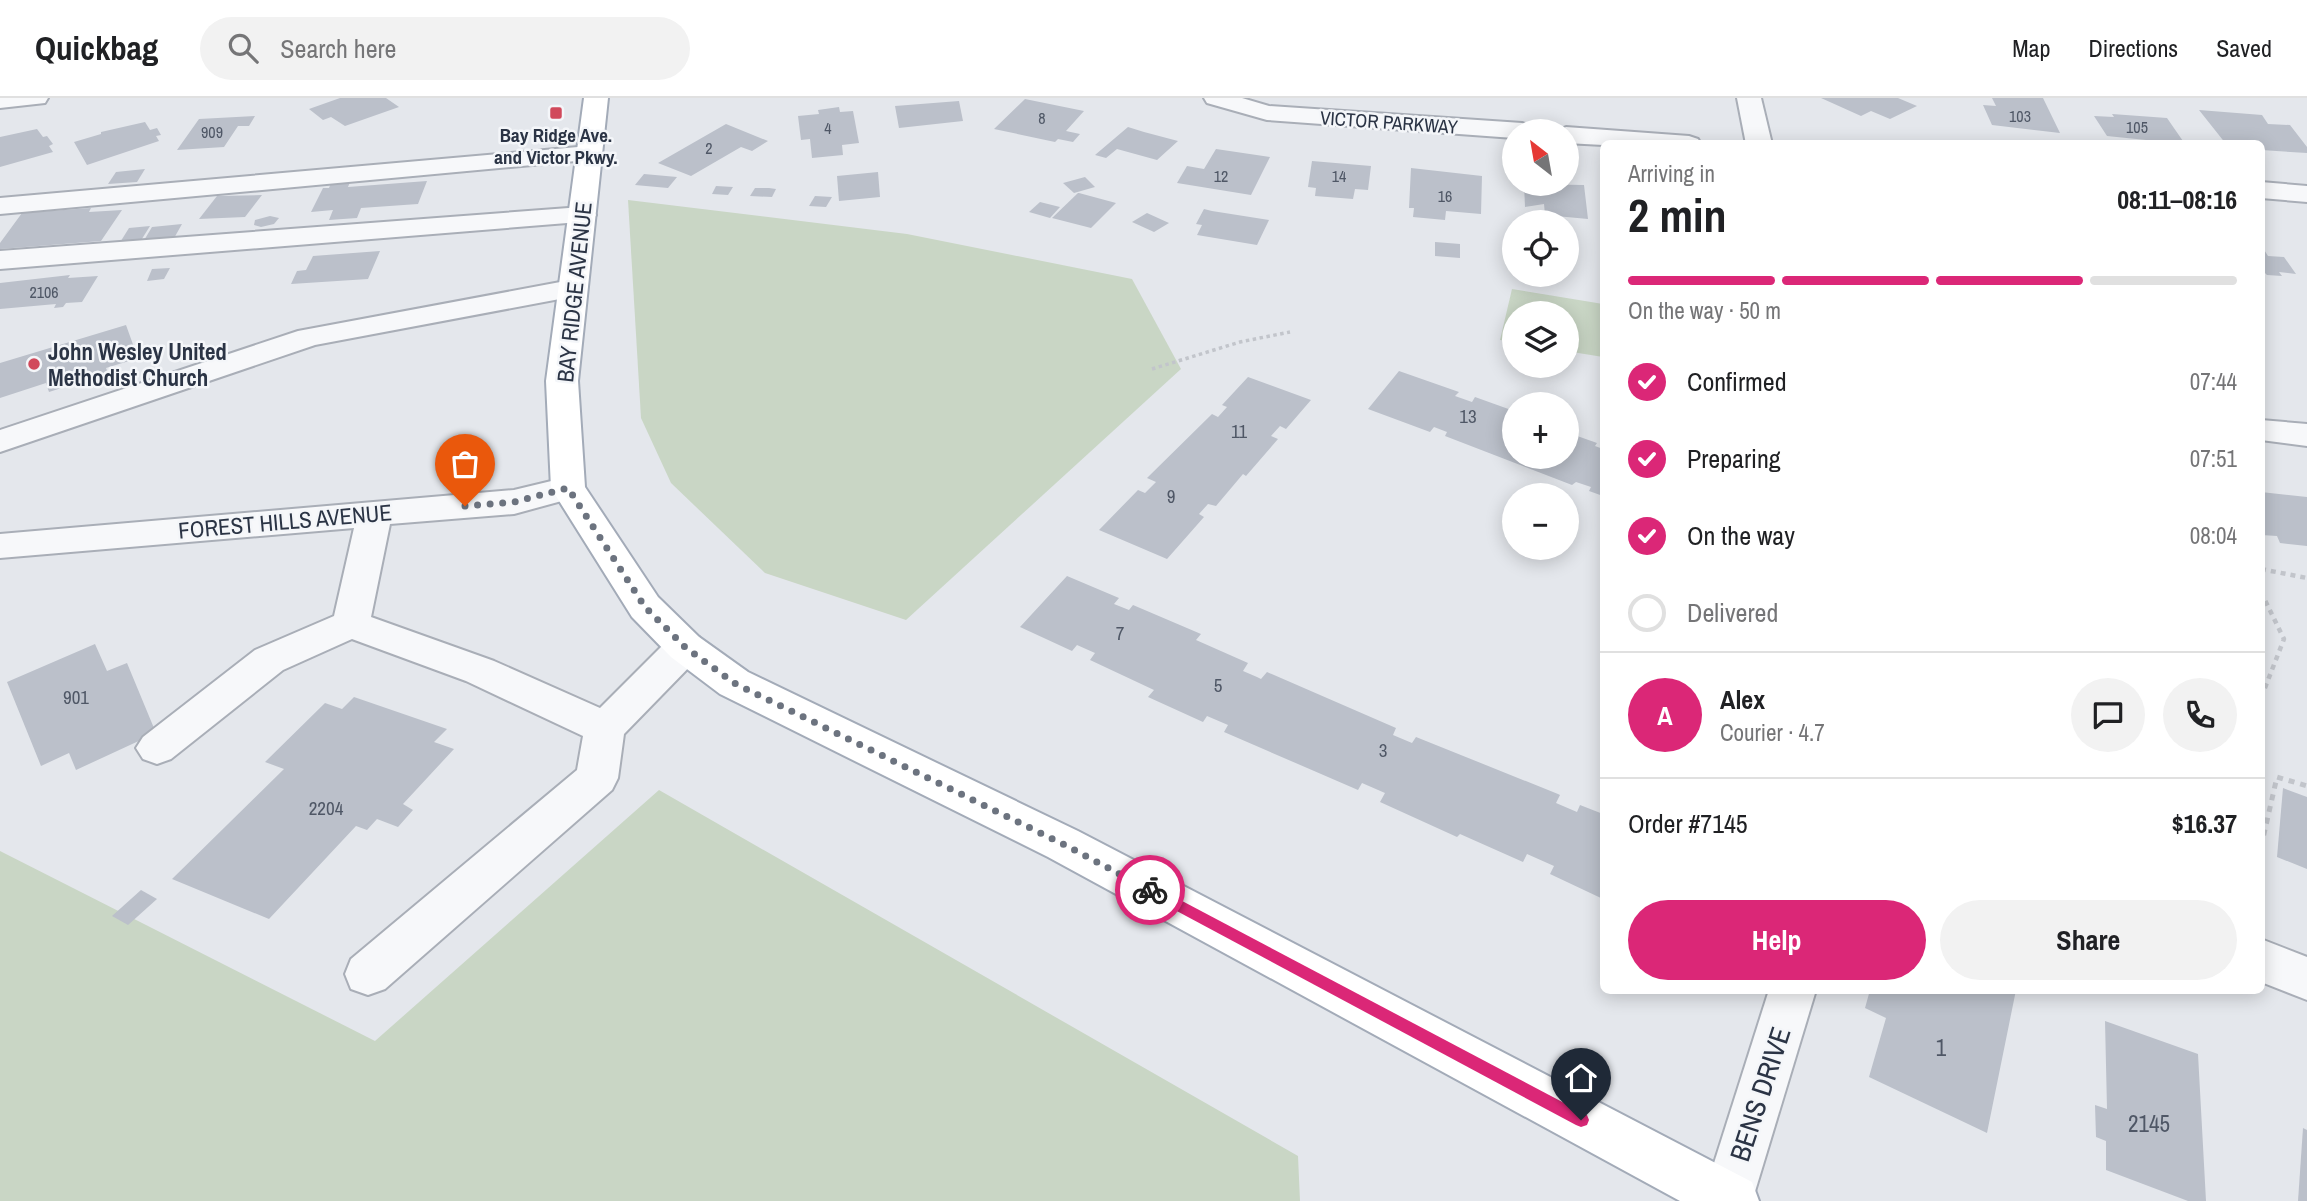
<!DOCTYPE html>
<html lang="en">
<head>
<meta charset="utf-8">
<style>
	body { margin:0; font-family:"Archivo Narrow",sans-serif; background:#f2f2f2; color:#202124; height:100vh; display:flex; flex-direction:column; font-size:26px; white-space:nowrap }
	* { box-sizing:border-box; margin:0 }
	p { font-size:23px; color:#757577 }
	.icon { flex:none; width:38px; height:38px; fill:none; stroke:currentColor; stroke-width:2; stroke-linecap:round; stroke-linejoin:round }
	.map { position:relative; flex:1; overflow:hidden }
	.drawer { position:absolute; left:1600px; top:42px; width:665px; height:854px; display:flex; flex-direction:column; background:#fff; border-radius:10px; box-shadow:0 4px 18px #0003 }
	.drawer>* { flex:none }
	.needle { width:46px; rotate:329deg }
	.controls { position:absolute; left:1502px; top:21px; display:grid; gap:14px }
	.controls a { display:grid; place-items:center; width:77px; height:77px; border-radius:50%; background:#fff; box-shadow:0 4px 18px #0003; font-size:35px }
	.pin { position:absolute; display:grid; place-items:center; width:60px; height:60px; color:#fff; margin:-72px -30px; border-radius:50% 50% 50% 0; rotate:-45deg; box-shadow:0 0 7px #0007 }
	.pin .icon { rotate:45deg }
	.courier { position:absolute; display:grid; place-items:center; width:70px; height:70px; margin:-35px; border:5px solid #db2777; border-radius:50%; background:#fff; color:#222; box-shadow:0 2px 9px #0007 }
	.head em { font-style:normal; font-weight:700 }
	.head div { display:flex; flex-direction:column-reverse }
	.head { display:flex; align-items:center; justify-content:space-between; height:119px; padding:0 28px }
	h1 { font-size:46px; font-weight:700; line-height:52px }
	.bar { display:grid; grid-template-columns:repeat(4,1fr); gap:10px 7px; align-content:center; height:84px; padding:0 28px }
	.bar i { height:9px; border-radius:5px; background:#e0e0e0 }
	.bar .selected { background:#db2777 }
	.bar p { grid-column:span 4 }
	.line { display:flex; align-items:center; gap:18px; padding:0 28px; border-top:2px solid #e0e0e0 }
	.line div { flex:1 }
	.round { display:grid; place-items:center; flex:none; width:74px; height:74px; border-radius:37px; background:#f2f2f2 }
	ol { padding:0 28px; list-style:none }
	li { display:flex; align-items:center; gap:21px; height:77px }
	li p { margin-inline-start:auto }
	li .icon { padding:7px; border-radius:50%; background:#db2777; color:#fff; stroke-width:4 }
	li:last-child { color:#757577 }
	li i { width:38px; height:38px; border:4px solid #e0e0e0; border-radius:50% }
	.cta { display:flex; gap:14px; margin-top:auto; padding:14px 28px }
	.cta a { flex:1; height:80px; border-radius:42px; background:#db2777; color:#fff; font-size:28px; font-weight:700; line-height:80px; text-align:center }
	.cta a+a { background:#f2f2f2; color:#202124 }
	header { display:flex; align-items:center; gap:42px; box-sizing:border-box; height:98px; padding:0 35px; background:#fff; border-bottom:2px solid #e0e0e0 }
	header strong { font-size:33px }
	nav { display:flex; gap:38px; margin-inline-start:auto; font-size:24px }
	.search { width:490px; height:63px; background:#f2f2f2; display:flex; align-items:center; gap:18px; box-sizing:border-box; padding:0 24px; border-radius:38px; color:#757577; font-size:26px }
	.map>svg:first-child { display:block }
</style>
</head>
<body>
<header>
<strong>Quickbag</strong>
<div class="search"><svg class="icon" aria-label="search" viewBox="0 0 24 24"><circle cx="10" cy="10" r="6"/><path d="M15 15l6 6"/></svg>Search here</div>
<nav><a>Map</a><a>Directions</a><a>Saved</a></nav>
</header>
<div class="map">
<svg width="2307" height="1103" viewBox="0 0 2307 1103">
	<rect width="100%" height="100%" fill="#e4e7ec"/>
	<g fill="#c9d6c5">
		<polygon points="628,102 907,136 1132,181 1181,271 906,522 765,475 671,385 641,320"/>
		<polygon points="1512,191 1603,206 1603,259 1566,253 1566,215 1514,215 1514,244 1500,242"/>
		<polygon points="659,692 1298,1058 1300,1103 0,1103 0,753 375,943"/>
	</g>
	<g fill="#bbc0ca">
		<polygon points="340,0 386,0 399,9 345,28 331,19 323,22 309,11"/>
		<polygon points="1821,0 1898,0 1917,8 1890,21 1871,13 1861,18"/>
		<polygon points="1992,0 2043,0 2060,35 1992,27 1983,7 1996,8"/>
		<polygon points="1025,1 1084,13 1066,33 1080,36 1073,44 1058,41 1055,44 994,31"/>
		<polygon points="959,3 963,23 899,30 895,8"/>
		<polygon points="839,9 840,14 853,13 859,45 842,47 843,57 812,60 810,41 801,42 798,18 819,16 818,12"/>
		<polygon points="2199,12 2262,17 2268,26 2290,27 2307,49 2307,55 2261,52 2261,46 2226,46"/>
		<polygon points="2112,16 2167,20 2185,46 2107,38 2094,18 2114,19"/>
		<polygon points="255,18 249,28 238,28 224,49 177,52 199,21"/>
		<polygon points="145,24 150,32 157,30 161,37 156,38 159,43 87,67 74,44 101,36 101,34"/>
		<polygon points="726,26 768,43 752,53 741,49 691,78 658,65"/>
		<polygon points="1128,29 1144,34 1178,43 1157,62 1117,51 1106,60 1095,57"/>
		<polygon points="37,31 43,39 47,38 53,46 49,48 53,54 0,69 0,39"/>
		<polygon points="1216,51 1270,59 1251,97 1177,85 1187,68 1204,71"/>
		<polygon points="1312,63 1371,68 1368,92 1355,91 1353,101 1315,98 1316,90 1308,89"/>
		<polygon points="1411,70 1482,78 1481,116 1446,113 1445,122 1413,119 1414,110 1409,110"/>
		<polygon points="145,71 137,84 108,86 116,74"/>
		<polygon points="878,74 880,99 839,103 837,78"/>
		<polygon points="644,76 677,79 668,90 635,87"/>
		<polygon points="1085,79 1095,89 1074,95 1063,85"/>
		<polygon points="427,83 418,106 361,110 357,120 329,122 333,112 311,114 323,90 329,90 331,85 350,84 348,89"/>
		<polygon points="1524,86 1584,87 1588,121 1545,117 1544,106 1525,109"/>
		<polygon points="716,88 733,89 728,97 712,96"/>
		<polygon points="755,90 769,90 776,91 772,99 750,98"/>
		<polygon points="1078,95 1079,95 1116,105 1091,130 1052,120"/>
		<polygon points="262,97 245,119 199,121 217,98"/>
		<polygon points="815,98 832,99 826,109 809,108"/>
		<polygon points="1040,104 1060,109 1050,120 1029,114"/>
		<polygon points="91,110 89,114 122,112 101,143 0,151 0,145 22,115"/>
		<polygon points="1204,111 1212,113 1269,122 1257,147 1197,137 1202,127 1196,126"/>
		<polygon points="1147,115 1169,125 1154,134 1132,124"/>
		<polygon points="270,118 279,120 274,126 261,129 254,127 255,122"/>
		<polygon points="182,126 173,142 143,144 152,129"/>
		<polygon points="150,128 140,144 119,146 129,130"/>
		<polygon points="1435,144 1460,146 1460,160 1435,158"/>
		<polygon points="2261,147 2268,158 2284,159 2296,176 2279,174 2282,178 2267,177 2261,171"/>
		<polygon points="380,153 368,181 291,186 297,173 306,172 313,158"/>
		<polygon points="170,170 164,181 147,183 152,171"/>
		<polygon points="70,177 68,180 98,178 82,204 66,205 63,209 54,210 56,206 0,211 0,185"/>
		<polygon points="126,227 135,252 125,255 129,263 106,270 108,275 49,294 46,285 0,300 0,265"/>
		<polygon points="1399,273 1459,294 1455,298 1472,304 1475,299 1514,313 1514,359 1566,359 1566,334 1597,345 1595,348 1603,351 1603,398 1589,393 1591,389 1576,384 1572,387 1445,338 1447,334 1434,329 1430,334 1368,311"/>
		<polygon points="1248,279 1311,302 1286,331 1280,328 1271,338 1278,341 1246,378 1243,376 1216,408 1208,406 1199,416 1204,419 1167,461 1099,432 1138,392 1145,395 1156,384 1147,380 1212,316 1218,319 1227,309 1222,307"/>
		<polygon points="2261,394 2307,399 2307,448 2280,445 2277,438 2261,437"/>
		<polygon points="1067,478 1119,500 1114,506 1129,512 1133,507 1201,536 1196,542 1248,565 1243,573 1257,579 1261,581 1267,574 1396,630 1393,637 1412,645 1416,639 1558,696 1560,697 1556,705 1577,714 1580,707 1603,716 1603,801 1550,776 1554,768 1527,756 1523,764 1460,736 1457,739 1380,704 1385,695 1362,685 1358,692 1224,634 1228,627 1207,618 1203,624 1148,599 1154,592 1090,562 1095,555 1077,547 1072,553 1020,529"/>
		<polygon points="95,546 107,573 127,565 156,635 76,672 69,655 41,668 7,584"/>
		<polygon points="354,599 447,631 434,644 454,651 403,706 413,712 398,729 377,721 367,732 356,728 269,821 172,781 284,671 265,664 325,605 342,611"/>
		<polygon points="2283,690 2307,699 2307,771 2277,759"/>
		<polygon points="141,792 157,801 128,827 112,818"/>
		<polygon points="1870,892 2016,892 1987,1035 1869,979 1886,920 1865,910"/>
		<polygon points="2105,923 2198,956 2206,1103 2188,1103 2106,1072 2106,1043 2096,1039 2095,1007 2107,1011"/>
		<polygon points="2303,1030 2307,1032 2307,1103 2298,1103"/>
	</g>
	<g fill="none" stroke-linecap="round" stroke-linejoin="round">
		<g stroke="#a9aeb7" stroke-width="4">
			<g id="minor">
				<polygon points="0,0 48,0 45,5 0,10"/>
				<polygon points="1204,0 1242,0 1269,8 1522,25 1531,28 1535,33 1514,33 1514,40 1267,22 1207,5"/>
				<polygon points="1737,0 1761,0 1772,46 1746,46"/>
				<polygon points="1566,29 1689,38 1698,41 1701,46 1603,47 1566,45 1566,33 1556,33"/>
				<polygon points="589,48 598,51 602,56 598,61 0,116 0,100"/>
				<polygon points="2261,84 2307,88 2307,104 2261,100"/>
				<polygon points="582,109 592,111 596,117 592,123 0,171 0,153"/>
				<polygon points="571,182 581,185 586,191 581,197 315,247 0,354 0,332 298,233"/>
				<polygon points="2261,322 2307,326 2307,348 2261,342"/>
				<polygon points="568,379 580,382 585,390 580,398 514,416 390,426 371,519 494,563 600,610 671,539 685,535 699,539 704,549 699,559 624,636 618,680 612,692 385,891 368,897 351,891 345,876 351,861 577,672 583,638 466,583 352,541 283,572 171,661 157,666 143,661 136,650 143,639 255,552 334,518 354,430 0,460 0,436 514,392"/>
				<polygon points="2261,841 2307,859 2307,902 2261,884"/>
				<polygon points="1769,892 1816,892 1753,1100 1752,1103 1702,1103"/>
			</g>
		</g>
		<g stroke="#a3abb8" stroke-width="4">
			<polygon id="major" points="584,0 608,0 578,283 585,389 658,499 699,539 748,574 1078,733 1752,1084 1759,1103 1680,1103 1048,759 720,596 671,559 632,519 551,390 546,283"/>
		</g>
		<polyline stroke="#c2c5cb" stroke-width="3.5" stroke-dasharray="3.5 3.5" stroke-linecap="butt" points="1152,271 1240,244 1290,234"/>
		<g stroke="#c2c5cb" stroke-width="4.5" stroke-dasharray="5 5" stroke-linecap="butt">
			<polyline points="2261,471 2307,480"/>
			<polyline points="2261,494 2284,541 2261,600"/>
		</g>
		<polyline stroke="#c2c5cb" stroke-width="5" stroke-dasharray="6 6" stroke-linecap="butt" points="2261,749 2277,679 2307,688"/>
		<use href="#minor" fill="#f7f8fa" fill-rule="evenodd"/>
		<use href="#major" fill="#fff" fill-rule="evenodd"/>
	</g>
	<polygon fill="#db2777" points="1150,786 1587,1017 1589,1022 1587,1027 1581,1029 1576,1027 1145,796 1143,792"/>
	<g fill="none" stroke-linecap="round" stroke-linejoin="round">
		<polyline stroke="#6c737f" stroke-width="7" stroke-dasharray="0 12.6" points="465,408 514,404 568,390 645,509 685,549 734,585 1063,746 1150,792"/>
	</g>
	<g fill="#d1495b" stroke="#f4f6f9" stroke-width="2.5">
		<rect x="549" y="8" width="14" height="14" rx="3.5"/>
		<circle cx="34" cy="266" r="7"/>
	</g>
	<g text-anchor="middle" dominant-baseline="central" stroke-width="5" stroke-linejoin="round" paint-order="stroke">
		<g font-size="16" fill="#4f5766">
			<text x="2020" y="18">103</text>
			<text x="1042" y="20">8</text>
			<text x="2137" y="29">105</text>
			<text x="828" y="30">4</text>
			<text x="212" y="34">909</text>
			<text x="709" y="50">2</text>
			<text x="1221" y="78">12</text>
			<text x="1339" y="78">14</text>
			<text x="1445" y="98">16</text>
			<text x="44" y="194">2106</text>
		</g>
		<g font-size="19" fill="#2b3445" stroke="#f4f6f9">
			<text transform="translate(1389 24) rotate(4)">VICTOR PARKWAY</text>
		</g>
		<g font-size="19" font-weight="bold" fill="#2b3445" stroke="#f4f6f9">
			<text x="556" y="37">Bay Ridge Ave.<tspan x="556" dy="22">and Victor Pkwy.</tspan></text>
		</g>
		<g font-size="19" fill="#4f5766">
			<text x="1468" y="318">13</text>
			<text x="1239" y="333">11</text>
			<text x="1171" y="398">9</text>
			<text x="1120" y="535">7</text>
			<text x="1218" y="587">5</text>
			<text x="76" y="599">901</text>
			<text x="1383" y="652">3</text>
			<text x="326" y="710">2204</text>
		</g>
		<g font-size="23" fill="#2b3445" stroke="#f4f6f9">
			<text transform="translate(574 194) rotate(-84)">BAY RIDGE AVENUE</text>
			<text transform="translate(285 423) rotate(-5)">FOREST HILLS AVENUE</text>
		</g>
		<g font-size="23" font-weight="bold" fill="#2b3445" stroke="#f4f6f9" text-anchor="start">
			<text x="48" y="253">John Wesley United<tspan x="48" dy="26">Methodist Church</tspan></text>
		</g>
		<g font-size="23" fill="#4f5766">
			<text x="1941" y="949">1</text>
			<text x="2149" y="1025">2145</text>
		</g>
		<g font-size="28" fill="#2b3445" stroke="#f4f6f9">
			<text transform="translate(1760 996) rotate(-72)">BENS DRIVE</text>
		</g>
	</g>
</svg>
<div class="controls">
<a><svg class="needle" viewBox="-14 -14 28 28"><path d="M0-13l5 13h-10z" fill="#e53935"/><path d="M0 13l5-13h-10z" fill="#757577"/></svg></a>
<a><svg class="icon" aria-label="locate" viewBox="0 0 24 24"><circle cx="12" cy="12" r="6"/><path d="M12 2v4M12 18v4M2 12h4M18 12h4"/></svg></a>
<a><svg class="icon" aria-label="layers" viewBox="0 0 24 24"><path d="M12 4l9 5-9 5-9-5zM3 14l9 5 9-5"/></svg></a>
<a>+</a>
<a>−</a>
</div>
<div class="pin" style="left:465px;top:408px;background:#ea580c"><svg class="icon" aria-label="bag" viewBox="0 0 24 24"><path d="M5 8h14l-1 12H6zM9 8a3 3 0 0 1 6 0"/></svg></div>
<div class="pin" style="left:1581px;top:1022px;background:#1f2937"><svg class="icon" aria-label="home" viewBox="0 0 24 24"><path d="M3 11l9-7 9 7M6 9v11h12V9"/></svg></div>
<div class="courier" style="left:1150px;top:792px"><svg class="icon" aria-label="bike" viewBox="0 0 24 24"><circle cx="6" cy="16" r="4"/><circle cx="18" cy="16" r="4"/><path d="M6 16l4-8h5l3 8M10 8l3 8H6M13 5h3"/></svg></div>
<section class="drawer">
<div class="head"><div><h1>2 min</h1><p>Arriving in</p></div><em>08:11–08:16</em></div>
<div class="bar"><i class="selected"></i><i class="selected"></i><i class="selected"></i><i></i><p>On the way · 50 m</p></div>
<ol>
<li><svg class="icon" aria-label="check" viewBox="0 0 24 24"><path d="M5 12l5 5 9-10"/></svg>Confirmed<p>07:44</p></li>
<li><svg class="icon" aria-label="check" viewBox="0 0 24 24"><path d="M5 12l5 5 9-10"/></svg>Preparing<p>07:51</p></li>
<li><svg class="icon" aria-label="check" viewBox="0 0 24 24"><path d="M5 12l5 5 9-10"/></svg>On the way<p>08:04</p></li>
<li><i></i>Delivered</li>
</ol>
<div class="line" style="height:126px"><b class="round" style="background:#db2777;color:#fff">A</b><div><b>Alex</b><p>Courier · 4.7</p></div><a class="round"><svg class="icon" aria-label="chat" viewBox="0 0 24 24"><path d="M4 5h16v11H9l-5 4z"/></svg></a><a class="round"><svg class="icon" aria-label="phone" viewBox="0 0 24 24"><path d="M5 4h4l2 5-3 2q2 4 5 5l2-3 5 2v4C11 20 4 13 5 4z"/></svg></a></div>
<div class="line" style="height:91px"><div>Order #7145</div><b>$16.37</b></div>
<div class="cta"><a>Help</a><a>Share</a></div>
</section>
</div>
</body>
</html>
